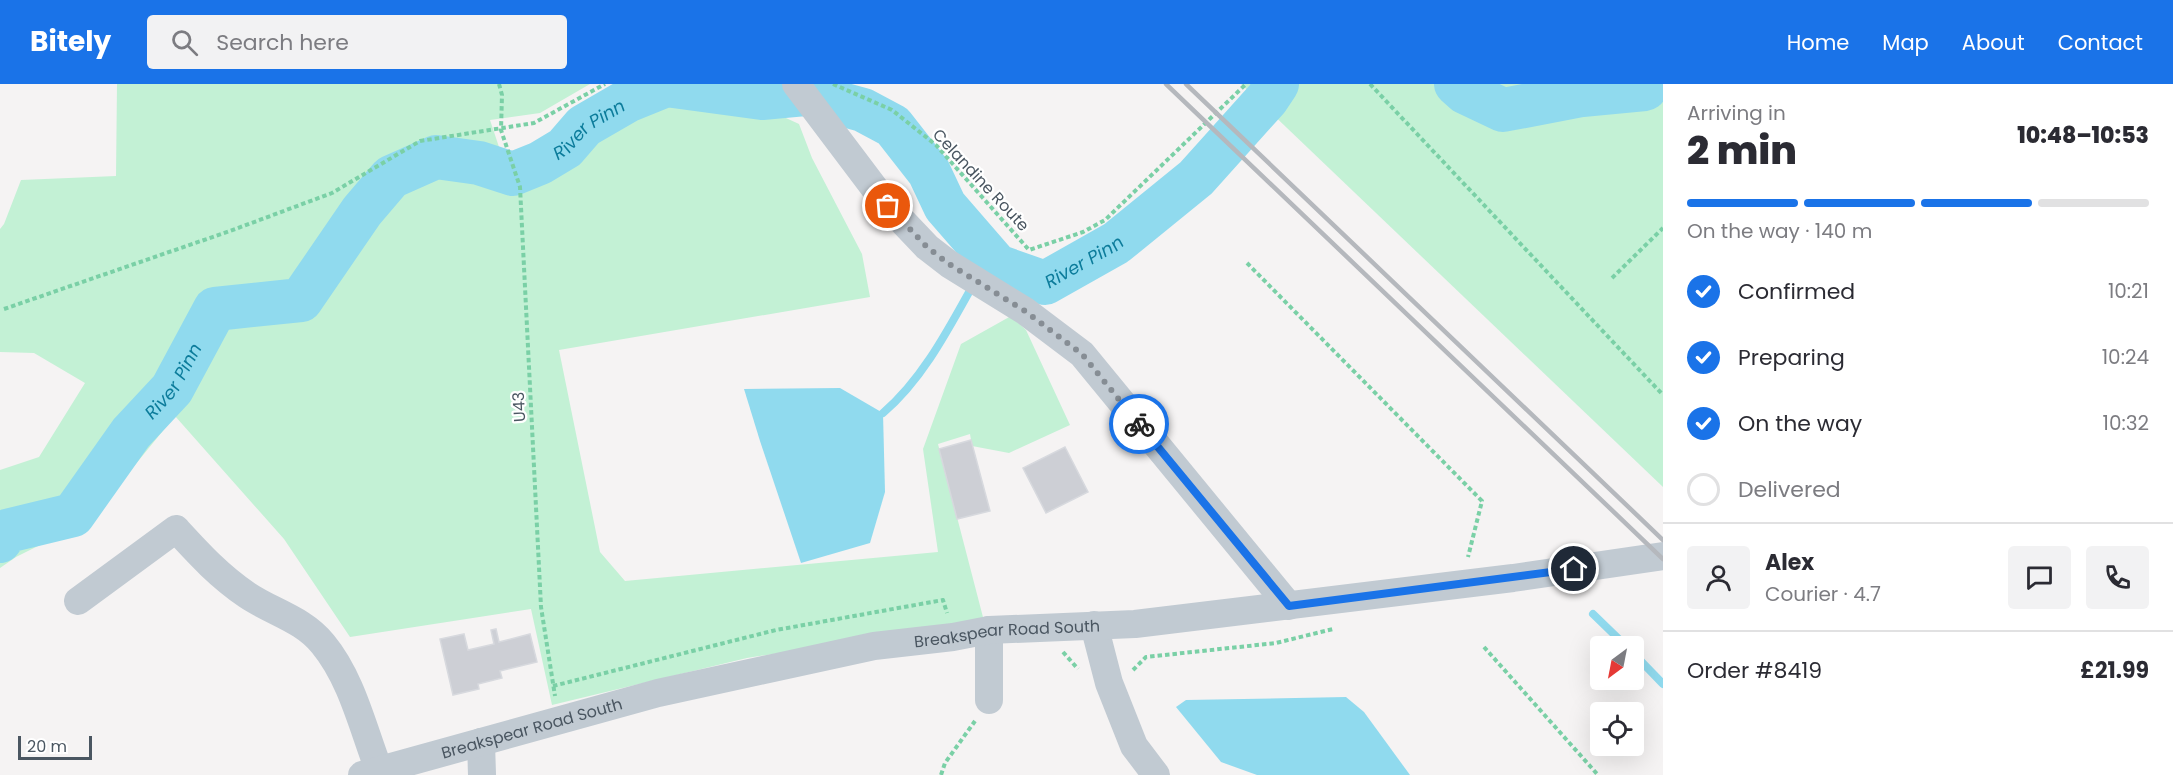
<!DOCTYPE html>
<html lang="en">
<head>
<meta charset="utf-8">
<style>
	body { margin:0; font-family:Poppins,sans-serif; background:#f2f2f3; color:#2b2b33; height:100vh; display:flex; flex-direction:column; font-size:22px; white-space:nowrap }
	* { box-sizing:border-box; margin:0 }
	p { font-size:20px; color:#7c7c81 }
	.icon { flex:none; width:33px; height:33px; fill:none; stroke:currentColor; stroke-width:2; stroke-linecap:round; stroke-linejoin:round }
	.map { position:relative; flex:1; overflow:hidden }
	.sheet { display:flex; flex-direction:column; background:#fff; width:510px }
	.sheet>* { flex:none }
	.needle { width:39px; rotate:212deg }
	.controls { position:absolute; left:1590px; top:552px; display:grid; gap:12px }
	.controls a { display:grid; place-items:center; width:54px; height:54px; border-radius:6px; background:#fff; box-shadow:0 6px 24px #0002; font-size:30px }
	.scale { position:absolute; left:18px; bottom:15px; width:74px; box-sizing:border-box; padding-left:6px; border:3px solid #4a5661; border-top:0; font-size:16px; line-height:21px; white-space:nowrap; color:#4a5661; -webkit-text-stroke:4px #fff; paint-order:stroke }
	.pin { position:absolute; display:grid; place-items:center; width:51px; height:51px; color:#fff; margin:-26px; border:3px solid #fff; border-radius:50%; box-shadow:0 2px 6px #0007 }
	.courier { position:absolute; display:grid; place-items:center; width:60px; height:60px; margin:-30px; border:4px solid #1a73e8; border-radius:50%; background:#fff; color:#222; box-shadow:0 2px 8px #0007 }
	.overview em { font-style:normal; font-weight:800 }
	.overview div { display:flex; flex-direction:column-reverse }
	.overview { display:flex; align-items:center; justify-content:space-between; height:102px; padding:0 24px }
	h1 { font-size:39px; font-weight:800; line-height:45px }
	.bar { display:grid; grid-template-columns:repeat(4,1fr); gap:9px 6px; align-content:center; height:72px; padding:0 24px }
	.bar i { height:8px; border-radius:4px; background:#e1e1e2 }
	.bar .selected { background:#1a73e8 }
	.bar p { grid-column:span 4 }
	.line { display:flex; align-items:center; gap:15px; padding:0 24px; border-top:2px solid #e1e1e2 }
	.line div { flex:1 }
	.round { display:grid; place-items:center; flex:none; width:63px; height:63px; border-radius:6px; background:#f2f2f3 }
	ol { padding:0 24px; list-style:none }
	li { display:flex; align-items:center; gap:18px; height:66px }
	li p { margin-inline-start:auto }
	li .icon { padding:6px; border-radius:50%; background:#1a73e8; color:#fff; stroke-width:4 }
	li:last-child { color:#7c7c81 }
	li i { width:33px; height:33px; border:3px solid #e1e1e2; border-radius:50% }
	header { display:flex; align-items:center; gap:36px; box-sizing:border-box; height:84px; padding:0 30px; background:#1a73e8; color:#fff }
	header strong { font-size:28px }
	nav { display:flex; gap:33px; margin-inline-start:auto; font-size:21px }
	.search { width:420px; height:54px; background:#f2f2f3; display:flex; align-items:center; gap:15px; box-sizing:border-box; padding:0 21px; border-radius:6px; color:#7c7c81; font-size:22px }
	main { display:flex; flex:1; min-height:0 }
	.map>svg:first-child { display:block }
</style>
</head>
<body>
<header>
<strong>Bitely</strong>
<div class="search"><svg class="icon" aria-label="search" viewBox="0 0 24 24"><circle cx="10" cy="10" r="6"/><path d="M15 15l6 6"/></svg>Search here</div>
<nav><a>Home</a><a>Map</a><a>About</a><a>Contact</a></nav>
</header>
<main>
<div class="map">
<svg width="1663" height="691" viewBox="0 0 1663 691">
	<rect width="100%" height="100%" fill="#f5f3f3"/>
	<g fill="#c3f1d5">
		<polygon points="117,0 590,0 540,29 490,36 511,99 538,93 574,65 591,47 633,22 667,10 726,15 760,22 799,40 812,74 862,170 870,213 559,266 600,468 625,497 938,468 923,365 961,260 1011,232 1026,246 1070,341 1009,369 972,362 970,350 938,360 984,537 747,574 552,621 531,525 350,553 284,455 175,332 90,436 16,473 0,484 0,386 39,373 85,299 34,269 0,268 0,145 4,140 21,96 116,92"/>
		<polygon points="1241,0 1663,0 1663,403 1266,24"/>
	</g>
	<g fill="#90daee">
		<polygon points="840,304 883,329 885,408 870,459 801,479 760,357 744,305"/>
		<polygon points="1346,613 1364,628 1410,691 1257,691 1221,678 1176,623 1186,616"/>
	</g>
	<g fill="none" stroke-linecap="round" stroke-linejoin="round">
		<g stroke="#90daee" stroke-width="8">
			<polyline points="979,191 981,188 997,182"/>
			<path d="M883,329C922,296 948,246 973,201"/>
			<polyline points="1593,530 1626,562"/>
			<polyline points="1634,570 1663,600"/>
		</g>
		<g stroke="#90daee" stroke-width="44">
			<polyline points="1456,0 1465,8 1503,26 1582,11 1645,5 1647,0"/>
			<path id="s1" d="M0,457L7,447L73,431L131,349L172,305L215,225L301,216L362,127L391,93L436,73L479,79L513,90L540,79L565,64L584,42L629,16L666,1L762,14L805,10L863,26L893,42L929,88L945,122L997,182L1045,199L1116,159L1196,94L1267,15L1277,0"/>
		</g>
	</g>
	<g fill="#cdcfd5" stroke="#d7d9de" stroke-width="1.5">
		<polygon points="971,356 990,427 957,435 939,365"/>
		<polygon points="1065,363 1088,408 1046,429 1023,384"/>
		<polygon points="496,545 499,558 530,550 537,578 500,587 502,594 478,600 479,605 453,611 440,555 464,550 468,566 494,560 491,546"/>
	</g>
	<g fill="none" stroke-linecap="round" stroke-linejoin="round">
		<g stroke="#7ad0a6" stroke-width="4" stroke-dasharray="4.5 3" stroke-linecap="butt">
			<polyline points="499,0 502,11 501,46 520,103 541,523 555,612"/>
			<polyline points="833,0 892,26 936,61 1029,166 1083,148 1105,136 1246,0"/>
			<polyline points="1370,0 1663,311"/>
			<polyline points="1247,179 1482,417 1468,473"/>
			<polyline points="1612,194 1663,144"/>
			<polyline points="4,225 230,147 332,109 420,57 534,39 605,0"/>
			<polyline points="1484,563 1598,691"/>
			<polyline points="1063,568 1078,585"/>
			<polyline points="1133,586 1146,573 1276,559 1333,545"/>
			<polyline points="553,602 776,546 943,516 947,529"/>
			<polyline points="941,691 945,679 975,637"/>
		</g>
		<g stroke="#c1cad2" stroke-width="28">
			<polyline points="796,0 888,122 927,163 949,180 1025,227 1082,270 1289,522"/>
			<path d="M78,517L176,445C199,470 218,491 247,511C272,528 303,535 323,560C352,595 363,645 379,686"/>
			<polyline points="1094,541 1109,599 1134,662 1156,691"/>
			<polyline points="989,616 989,546"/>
			<polyline points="481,658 482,691"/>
			<path id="s2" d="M362,691L658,609L874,562L953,553L989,546L1135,540L1513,494L1663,472"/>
		</g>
		<g stroke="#b5b8bd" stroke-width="4.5">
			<polyline points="1166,0 1663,475"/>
			<polyline points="1186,0 1663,456"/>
		</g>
	</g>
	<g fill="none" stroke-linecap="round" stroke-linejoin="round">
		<polyline stroke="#868d94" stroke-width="6" stroke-dasharray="0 10.8" points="888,122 927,163 949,180 1025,227 1082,270 1139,340"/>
		<polyline stroke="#1a73e8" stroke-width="8" points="1139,340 1289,522 1574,485"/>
	</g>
	<g text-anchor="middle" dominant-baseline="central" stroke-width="4.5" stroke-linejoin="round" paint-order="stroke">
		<g font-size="16" fill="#4a5661" stroke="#fff">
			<text transform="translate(981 96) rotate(47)">Celandine Route</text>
			<text transform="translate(519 323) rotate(-93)">U43</text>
			<text stroke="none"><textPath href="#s2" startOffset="662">Breakspear Road South</textPath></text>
			<text stroke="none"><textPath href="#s2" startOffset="176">Breakspear Road South</textPath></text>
		</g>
		<g font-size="18" font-style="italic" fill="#0c7c9b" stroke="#fff">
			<text stroke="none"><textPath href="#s1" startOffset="788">River Pinn</textPath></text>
			<text stroke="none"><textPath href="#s1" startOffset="1383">River Pinn</textPath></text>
			<text stroke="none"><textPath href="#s1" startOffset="248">River Pinn</textPath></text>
		</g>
	</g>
</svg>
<div class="controls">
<a><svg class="needle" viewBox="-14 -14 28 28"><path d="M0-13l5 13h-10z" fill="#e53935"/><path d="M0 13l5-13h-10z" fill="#7c7c81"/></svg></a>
<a><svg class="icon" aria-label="locate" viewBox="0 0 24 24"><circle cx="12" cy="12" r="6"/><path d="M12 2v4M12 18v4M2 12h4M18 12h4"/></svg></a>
</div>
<div class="scale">20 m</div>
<div class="pin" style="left:888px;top:122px;background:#ea580c"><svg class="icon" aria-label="bag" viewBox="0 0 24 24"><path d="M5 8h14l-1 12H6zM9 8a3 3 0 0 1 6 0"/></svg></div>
<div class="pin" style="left:1574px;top:485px;background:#1f2937"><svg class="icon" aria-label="home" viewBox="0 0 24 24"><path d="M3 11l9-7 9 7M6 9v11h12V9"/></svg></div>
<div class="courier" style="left:1139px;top:340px"><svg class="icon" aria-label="bike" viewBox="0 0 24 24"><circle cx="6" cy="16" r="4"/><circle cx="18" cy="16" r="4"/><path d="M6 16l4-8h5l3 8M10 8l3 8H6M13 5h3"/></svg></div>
</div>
<section class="sheet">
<div class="overview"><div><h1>2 min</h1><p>Arriving in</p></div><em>10:48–10:53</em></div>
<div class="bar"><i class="selected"></i><i class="selected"></i><i class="selected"></i><i></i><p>On the way · 140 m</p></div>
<ol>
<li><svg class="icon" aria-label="check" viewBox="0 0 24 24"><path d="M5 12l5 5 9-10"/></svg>Confirmed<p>10:21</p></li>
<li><svg class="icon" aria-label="check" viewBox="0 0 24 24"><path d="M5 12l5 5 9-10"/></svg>Preparing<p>10:24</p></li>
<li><svg class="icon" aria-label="check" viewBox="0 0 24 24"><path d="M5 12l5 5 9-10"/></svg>On the way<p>10:32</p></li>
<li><i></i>Delivered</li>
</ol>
<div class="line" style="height:108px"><a class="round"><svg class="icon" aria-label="person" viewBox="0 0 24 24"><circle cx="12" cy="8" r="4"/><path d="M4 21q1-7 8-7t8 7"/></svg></a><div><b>Alex</b><p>Courier · 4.7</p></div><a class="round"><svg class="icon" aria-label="chat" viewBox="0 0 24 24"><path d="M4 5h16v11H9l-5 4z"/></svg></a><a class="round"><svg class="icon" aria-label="phone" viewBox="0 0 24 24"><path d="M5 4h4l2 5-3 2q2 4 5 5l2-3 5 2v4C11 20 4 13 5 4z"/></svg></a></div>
<div class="line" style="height:78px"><div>Order #8419</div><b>£21.99</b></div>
</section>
</main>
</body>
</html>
